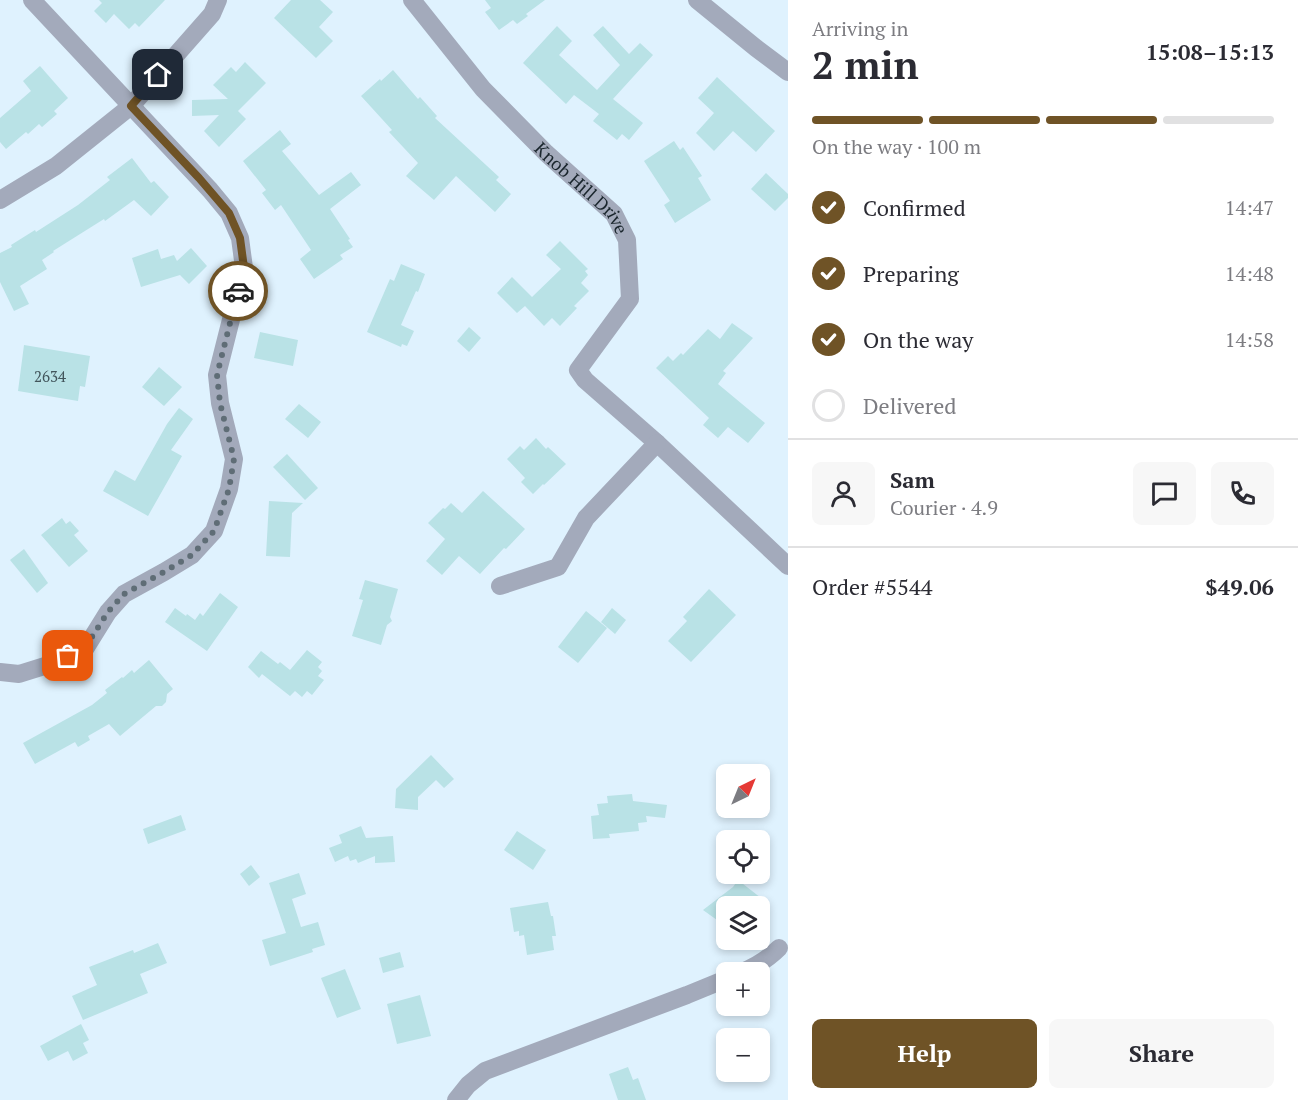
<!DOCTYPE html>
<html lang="en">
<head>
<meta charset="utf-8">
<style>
	body { margin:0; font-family:"PT Serif",serif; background:#f7f7f7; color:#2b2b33; height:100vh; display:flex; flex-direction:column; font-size:22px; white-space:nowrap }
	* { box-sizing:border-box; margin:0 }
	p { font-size:20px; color:#7c7c81 }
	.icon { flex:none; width:33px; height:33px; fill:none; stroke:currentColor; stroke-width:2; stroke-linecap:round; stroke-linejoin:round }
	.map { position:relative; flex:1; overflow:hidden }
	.details { display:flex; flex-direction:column; background:#fff; width:510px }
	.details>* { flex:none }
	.needle { width:39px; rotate:43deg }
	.tools { position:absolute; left:716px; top:764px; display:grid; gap:12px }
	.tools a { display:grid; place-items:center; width:54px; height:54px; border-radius:9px; background:#fff; box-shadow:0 3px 9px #0003; font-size:30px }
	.pin { position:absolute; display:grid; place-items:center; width:51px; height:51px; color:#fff; margin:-26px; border-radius:12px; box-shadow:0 3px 9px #0006 }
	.courier { position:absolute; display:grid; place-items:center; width:60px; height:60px; margin:-30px; border:4px solid #6f5326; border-radius:50%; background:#fff; color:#222; box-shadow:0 2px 8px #0007 }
	.headline em { font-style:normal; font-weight:700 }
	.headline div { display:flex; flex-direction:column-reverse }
	.headline { display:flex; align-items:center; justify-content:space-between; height:102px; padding:0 24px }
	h1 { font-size:39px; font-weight:700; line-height:45px }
	.bar { display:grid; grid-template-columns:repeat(4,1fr); gap:9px 6px; align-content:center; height:72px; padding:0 24px }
	.bar i { height:8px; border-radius:4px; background:#e1e1e2 }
	.bar .on { background:#6f5326 }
	.bar p { grid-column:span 4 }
	.line { display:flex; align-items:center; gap:15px; padding:0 24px; border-top:2px solid #e1e1e2 }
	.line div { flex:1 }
	.round { display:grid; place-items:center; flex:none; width:63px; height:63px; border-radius:9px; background:#f7f7f7 }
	ol { padding:0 24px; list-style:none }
	li { display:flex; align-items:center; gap:18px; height:66px }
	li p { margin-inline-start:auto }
	li .icon { padding:6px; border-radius:50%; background:#6f5326; color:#fff; stroke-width:4 }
	li:last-child { color:#7c7c81 }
	li i { width:33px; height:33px; border:3px solid #e1e1e2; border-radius:50% }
	.button { display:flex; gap:12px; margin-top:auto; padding:12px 24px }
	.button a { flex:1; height:69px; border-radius:9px; background:#6f5326; color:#fff; font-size:24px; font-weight:700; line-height:69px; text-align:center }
	.button a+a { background:#f7f7f7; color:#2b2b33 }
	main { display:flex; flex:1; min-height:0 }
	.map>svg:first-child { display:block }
</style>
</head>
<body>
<main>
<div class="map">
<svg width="788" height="1100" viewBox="0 0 788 1100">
	<rect width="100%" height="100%" fill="#dff2fe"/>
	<g fill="#b9e2e6">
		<polygon points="99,0 165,0 139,27 135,23 129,29 114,14 106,23 94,11 102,3"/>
		<polygon points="291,0 320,0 333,12 319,27 333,41 316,58 274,18"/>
		<polygon points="485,0 545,0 526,14 528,16 517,24 513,20 499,30 485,12 491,8"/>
		<polygon points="557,26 572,41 559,55 597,90 620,65 593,35 603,26 629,54 640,43 653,55 613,99 643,123 629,140 622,134 617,140 593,121 599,114 574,95 566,104 523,63"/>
		<polygon points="245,62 266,83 238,111 246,119 219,147 204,131 219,115 192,116 192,100 228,99 213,85 231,67 236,72"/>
		<polygon points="40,66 68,98 54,111 57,114 42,127 39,124 28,134 26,132 6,149 0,142 0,118 31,91 23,81"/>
		<polygon points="393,70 418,99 420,97 437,116 435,118 499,177 496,180 511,194 495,212 456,176 434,200 406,176 418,163 389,132 392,130 361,96 380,79 381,81"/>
		<polygon points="717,77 775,131 756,152 733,131 714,151 696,133 714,113 698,98"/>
		<polygon points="280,130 291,144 282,151 319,195 351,172 361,185 330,209 350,239 348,240 353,247 340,255 343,259 314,279 300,259 311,250 281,205 275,210 262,193 266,190 243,161"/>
		<polygon points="674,141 680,150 683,147 702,176 698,178 711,200 675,223 664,205 670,201 644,161"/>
		<polygon points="132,158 151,183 154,181 169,197 151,216 134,200 105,221 104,219 53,251 54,252 42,260 47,269 20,286 29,304 14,311 0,282 0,253 12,247 11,245 35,230 36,232 78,205 110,180 107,177"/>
		<polygon points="766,173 788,194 788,198 775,211 751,189"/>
		<polygon points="560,241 588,269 585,271 588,275 581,283 589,291 574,306 577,308 560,326 552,318 544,326 525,306 517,313 497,293 512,277 532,297 561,269 546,255"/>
		<polygon points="191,248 207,266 189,284 180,275 141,287 132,258 158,249 161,259 174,255 177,261"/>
		<polygon points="401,264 425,274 418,292 416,291 401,325 414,331 407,346 402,344 401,347 367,332 390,279 394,281"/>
		<polygon points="732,323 753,338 723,371 726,373 718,384 765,423 748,443 728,427 718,438 703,425 709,418 656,368 668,356 673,361 681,353 683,355 708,329 720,339"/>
		<polygon points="469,327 481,338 469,352 457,341"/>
		<polygon points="260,332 298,340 293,366 254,358"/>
		<polygon points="24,345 90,356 85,387 80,386 78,401 18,391"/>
		<polygon points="159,367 182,387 164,406 142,387"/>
		<polygon points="299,404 321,422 308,438 285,419"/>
		<polygon points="179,408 193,419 171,450 182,456 148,516 103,491 115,470 135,481 167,424"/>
		<polygon points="536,438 546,449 548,447 566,464 544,485 543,484 533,494 521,482 525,478 507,459 520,446 524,450"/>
		<polygon points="287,454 318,488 305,500 273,467"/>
		<polygon points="483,491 525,529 506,549 504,548 480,574 459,556 442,575 426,561 445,539 428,523 443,508 445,509 451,503 462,513"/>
		<polygon points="269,501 303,503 292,513 290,557 266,556"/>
		<polygon points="62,518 66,524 70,521 79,531 74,535 88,551 69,567 41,535"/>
		<polygon points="24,549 48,583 37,593 10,560"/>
		<polygon points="365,580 398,589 390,617 392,621 387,625 381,645 352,636 363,600 359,599"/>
		<polygon points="709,589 736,615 691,662 668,641 687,621 683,617"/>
		<polygon points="220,593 238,607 207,651 165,622 175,608 186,616 187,614 195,620 200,613 203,616"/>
		<polygon points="612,608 626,620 615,634 601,622"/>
		<polygon points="586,611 607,628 578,663 558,647"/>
		<polygon points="307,650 322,662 318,667 322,671 318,676 324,680 312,695 307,691 302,697 295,691 290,696 262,674 259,678 248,667 261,651 278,664 280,662 290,670"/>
		<polygon points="149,660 173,689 167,694 166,702 162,706 156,706 120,736 109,724 88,736 90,740 78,747 75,742 35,764 23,743 92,705 107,693 105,690 122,677 123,678 132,670 134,673"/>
		<polygon points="431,755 454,779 444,788 436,780 418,797 418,810 395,808 396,789"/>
		<polygon points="632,794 633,801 667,805 665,818 646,816 647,822 638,823 639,831 609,834 610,838 593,839 591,816 599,815 597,804 608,803 607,796"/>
		<polygon points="181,815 186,830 148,844 143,829"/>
		<polygon points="361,826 366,838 393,836 395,862 375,863 375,856 358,863 356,859 350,861 348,856 335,862 329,848 342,843 339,835"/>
		<polygon points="517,831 546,850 533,870 504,850"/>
		<polygon points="251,865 260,877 249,886 240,874"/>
		<polygon points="299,873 306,894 292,899 301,927 318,922 325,945 312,949 313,952 270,966 262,940 286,933 269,883"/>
		<polygon points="738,880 761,898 754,906 726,906 726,913 717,920 703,910 733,887"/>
		<polygon points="548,902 551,916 553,916 556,936 552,936 554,950 527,955 524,935 519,936 519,931 514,932 510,908"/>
		<polygon points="158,943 167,963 140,974 148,993 83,1020 72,996 97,985 89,967 133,950 134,953"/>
		<polygon points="400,952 404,967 383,973 379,958"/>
		<polygon points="345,969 361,1009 337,1018 321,978"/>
		<polygon points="420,995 431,1036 397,1044 387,1004"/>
		<polygon points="81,1024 89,1040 83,1043 88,1053 73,1061 68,1051 48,1061 40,1046"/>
		<polygon points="628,1067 633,1080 638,1078 646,1100 618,1100 609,1074"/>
	</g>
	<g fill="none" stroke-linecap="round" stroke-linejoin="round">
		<g stroke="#a3aabb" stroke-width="18">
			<path id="s1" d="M412,0L483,89L546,153L614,214L627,240L630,299L578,370L585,380L657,443L788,566"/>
			<polyline points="697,0 756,48 788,72"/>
			<polyline points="0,200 56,166 131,106 212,14 218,0"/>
			<polyline points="500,586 558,567 586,518 657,443"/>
			<polyline points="0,672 19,674 51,664 85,649 108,612 124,594 164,572 192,555 214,531 229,489 234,459 220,403 217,375 244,268 240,238 229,213 210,190 32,0"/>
			<path d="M742,972C757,966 768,959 779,948"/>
			<polyline points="456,1100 468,1085 485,1071 687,995 726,979"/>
		</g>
	</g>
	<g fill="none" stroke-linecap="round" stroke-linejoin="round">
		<polyline stroke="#5f6d76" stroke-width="6" stroke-dasharray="0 10.8" points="68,656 84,649 108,612 124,594 164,572 192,555 214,531 229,489 234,459 220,403 217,375 238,291"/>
		<polyline stroke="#6f5326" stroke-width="8" points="158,75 131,106 199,178 229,213 240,238 244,268 238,291"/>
	</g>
	<g text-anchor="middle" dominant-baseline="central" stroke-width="4.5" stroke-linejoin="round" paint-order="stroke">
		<g font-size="15" fill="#42555b">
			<text x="50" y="376">2634</text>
		</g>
		<g font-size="18" fill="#1a262d" stroke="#fff">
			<text stroke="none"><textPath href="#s1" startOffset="254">Knob Hill Drive</textPath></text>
		</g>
	</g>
</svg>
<div class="tools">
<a><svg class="needle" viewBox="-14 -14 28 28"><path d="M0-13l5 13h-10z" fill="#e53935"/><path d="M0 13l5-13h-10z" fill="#7c7c81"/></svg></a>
<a><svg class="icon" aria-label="locate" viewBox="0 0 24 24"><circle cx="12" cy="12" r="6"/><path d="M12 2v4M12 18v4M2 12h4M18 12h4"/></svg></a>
<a><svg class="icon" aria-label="layers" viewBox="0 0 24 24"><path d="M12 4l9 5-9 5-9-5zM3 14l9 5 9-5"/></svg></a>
<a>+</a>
<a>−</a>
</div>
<div class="pin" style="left:68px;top:656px;background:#ea580c"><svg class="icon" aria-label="bag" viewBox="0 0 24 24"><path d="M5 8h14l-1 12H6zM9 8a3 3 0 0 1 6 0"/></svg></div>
<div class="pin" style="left:158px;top:75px;background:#1f2937"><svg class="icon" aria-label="home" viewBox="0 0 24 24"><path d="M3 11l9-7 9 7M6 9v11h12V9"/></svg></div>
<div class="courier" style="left:238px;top:291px"><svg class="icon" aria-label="car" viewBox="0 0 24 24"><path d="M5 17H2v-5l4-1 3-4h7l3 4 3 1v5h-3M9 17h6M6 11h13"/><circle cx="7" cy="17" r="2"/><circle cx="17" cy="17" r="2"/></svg></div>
</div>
<section class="details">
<div class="headline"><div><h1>2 min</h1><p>Arriving in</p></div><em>15:08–15:13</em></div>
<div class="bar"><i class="on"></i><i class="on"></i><i class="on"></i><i></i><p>On the way · 100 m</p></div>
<ol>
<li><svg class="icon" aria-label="check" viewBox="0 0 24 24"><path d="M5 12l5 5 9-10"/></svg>Confirmed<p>14:47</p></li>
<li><svg class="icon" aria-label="check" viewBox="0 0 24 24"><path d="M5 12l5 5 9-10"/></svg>Preparing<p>14:48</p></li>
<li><svg class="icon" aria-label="check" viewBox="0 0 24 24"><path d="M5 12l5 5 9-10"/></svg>On the way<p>14:58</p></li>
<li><i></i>Delivered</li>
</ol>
<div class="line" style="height:108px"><a class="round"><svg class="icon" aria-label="person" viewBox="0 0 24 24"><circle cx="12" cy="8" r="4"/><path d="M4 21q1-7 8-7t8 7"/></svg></a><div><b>Sam</b><p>Courier · 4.9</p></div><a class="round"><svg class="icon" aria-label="chat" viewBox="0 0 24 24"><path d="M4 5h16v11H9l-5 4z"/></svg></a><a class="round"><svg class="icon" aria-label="phone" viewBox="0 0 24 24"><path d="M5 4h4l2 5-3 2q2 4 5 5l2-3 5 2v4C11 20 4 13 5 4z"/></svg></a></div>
<div class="line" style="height:78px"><div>Order #5544</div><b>$49.06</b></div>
<div class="button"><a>Help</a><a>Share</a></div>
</section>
</main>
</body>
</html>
